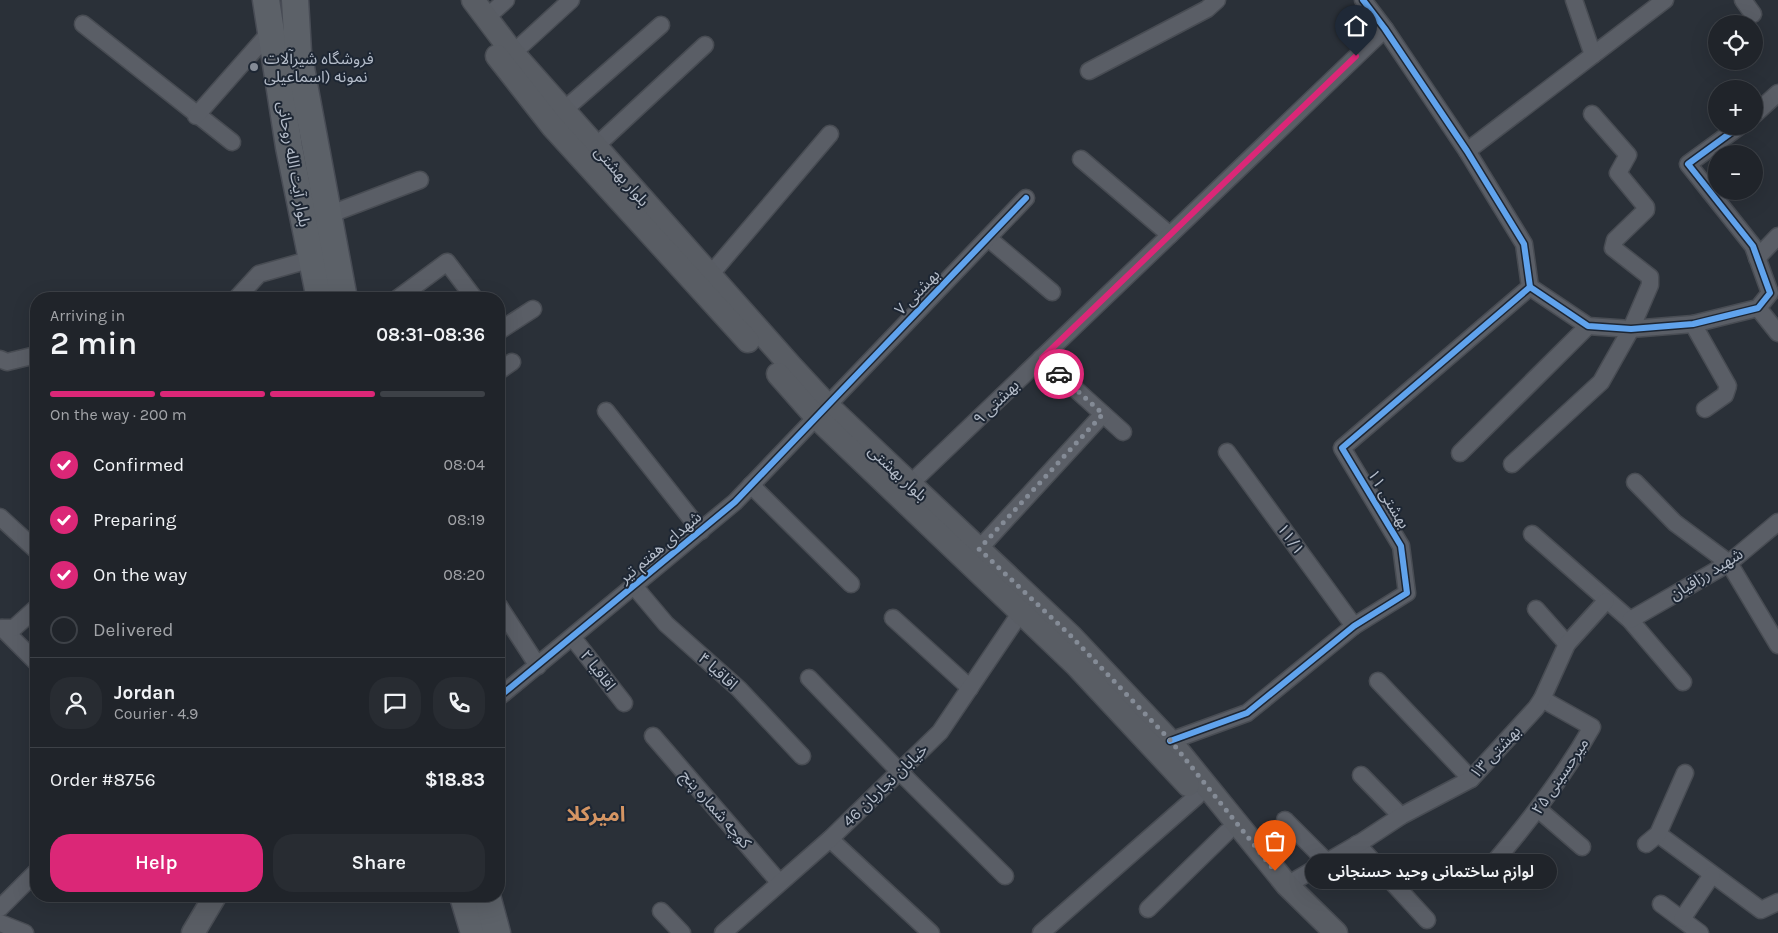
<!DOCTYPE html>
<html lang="en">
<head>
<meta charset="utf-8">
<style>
	body { margin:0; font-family:Karla,"Noto Sans Arabic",sans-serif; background:#282c32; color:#f1f3f6; height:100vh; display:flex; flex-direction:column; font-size:19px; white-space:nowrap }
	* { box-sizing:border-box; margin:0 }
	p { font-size:16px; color:#a2a4a8 }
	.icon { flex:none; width:28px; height:28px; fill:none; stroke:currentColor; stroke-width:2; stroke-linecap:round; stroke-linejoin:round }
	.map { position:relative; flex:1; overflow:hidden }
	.panel { position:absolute; left:30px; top:292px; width:475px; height:610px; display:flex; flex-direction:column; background:#20242a; border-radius:20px; box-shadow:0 5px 20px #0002,0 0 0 1px #3d4147 }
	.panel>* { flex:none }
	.fabs { position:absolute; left:1708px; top:15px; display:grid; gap:10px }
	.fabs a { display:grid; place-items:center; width:55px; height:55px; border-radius:50%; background:#20242a; box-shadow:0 5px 20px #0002,0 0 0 1px #3d4147; font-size:25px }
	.pin { position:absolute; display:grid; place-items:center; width:42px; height:42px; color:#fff; margin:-51px -21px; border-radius:50% 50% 50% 0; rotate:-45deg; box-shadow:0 0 5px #0007 }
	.pin .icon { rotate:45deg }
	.courier { position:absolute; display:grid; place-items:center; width:50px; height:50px; margin:-25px; border:4px solid #db2777; border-radius:50%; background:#fff; color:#222; box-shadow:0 1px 6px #0007 }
	.bubble { position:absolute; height:35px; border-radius:18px; background:#20242a; box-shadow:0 5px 20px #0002,0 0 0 1px #3d4147; font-size:16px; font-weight:600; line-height:35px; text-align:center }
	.head em { font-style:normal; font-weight:600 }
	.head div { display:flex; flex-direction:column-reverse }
	.head { display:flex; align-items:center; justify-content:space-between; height:85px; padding:0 20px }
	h1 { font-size:32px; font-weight:600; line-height:38px }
	.bar { display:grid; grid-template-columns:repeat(4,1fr); gap:8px 5px; align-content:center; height:60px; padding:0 20px }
	.bar i { height:6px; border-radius:4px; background:#3d4147 }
	.bar .current { background:#db2777 }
	.bar p { grid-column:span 4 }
	.line { display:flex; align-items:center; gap:12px; padding:0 20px; border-top:1px solid #3d4147 }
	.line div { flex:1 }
	.round { display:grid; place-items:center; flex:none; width:52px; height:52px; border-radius:20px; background:#282c32 }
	ol { padding:0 20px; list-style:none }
	li { display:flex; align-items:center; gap:15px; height:55px }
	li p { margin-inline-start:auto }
	li .icon { padding:5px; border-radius:50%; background:#db2777; color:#fff; stroke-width:4 }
	li:last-child { color:#a2a4a8 }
	li i { width:28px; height:28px; border:2px solid #3d4147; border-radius:50% }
	.primary-button { display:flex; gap:10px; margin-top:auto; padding:10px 20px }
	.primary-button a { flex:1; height:58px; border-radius:20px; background:#db2777; color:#fff; font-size:20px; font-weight:600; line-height:58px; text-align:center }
	.primary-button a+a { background:#282c32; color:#f1f3f6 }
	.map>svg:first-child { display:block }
</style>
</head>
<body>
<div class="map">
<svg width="1778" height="933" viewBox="0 0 1778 933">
	<rect width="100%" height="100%" fill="#2a3038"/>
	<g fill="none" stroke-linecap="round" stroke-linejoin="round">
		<g stroke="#484c53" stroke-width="19">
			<g id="street">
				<polyline points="1363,0 1385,29 1467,151 1524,244 1530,287 1588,326 1631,329 1693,324 1758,308 1770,293 1753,246 1688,164 1740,126"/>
				<polyline points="1743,0 1753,14"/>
				<polyline points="486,18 506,0"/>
				<polyline points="83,24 232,142"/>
				<polyline points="513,53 571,0"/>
				<polyline points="1593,55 1665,0"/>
				<polyline points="1089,71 1207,9 1217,0"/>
				<polyline points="564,110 661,25"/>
				<polyline points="1754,115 1778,93"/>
				<polyline points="196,116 271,31"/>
				<polyline points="596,146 705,45"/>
				<polyline points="1467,151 1593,55 1574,0"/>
				<polyline points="1081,159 1170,235"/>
				<polyline points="328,215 420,180"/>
				<polyline points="988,238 1052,292"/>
				<polyline points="1757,258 1778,236"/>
				<polyline points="710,275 830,134"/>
				<polyline points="236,299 259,274 312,259"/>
				<polyline points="397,299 447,262 475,299"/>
				<polyline points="1758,308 1778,333"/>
				<polyline points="1693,324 1728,386 1725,395 1705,409"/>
				<polyline points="499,331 533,309"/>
				<polyline points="1041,358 1123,432"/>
				<polyline points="0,359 7,362 36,355"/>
				<polyline points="499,371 512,362"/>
				<polyline points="606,411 701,531"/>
				<polyline points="1227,452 1354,626"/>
				<polyline points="1460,453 1588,326"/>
				<polyline points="1512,464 1601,382 1631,329 1650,285 1650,277 1613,248 1615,240 1646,210 1646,207 1618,173 1628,155 1592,114"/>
				<polyline points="1635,482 1675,523 1729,563 1778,645"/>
				<polyline points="910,484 1385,29"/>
				<polyline points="751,485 851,584"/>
				<polyline points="0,517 36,550"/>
				<polyline points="1532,534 1630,620 1683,682"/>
				<polyline points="979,549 1103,414"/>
				<polyline points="634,586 666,624 739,689 802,756"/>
				<polyline points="499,606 538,666"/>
				<polyline points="1536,609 1567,644"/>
				<polyline points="893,618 970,688"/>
				<polyline points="1630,620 1729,563 1778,522"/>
				<polyline points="2,628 36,662"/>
				<polyline points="2,628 14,628 36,608"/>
				<polyline points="573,638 624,703"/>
				<polyline points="809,678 899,771 1005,876"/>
				<polyline points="1378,681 1471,779"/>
				<polyline points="499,697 735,502 1026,198"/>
				<polyline points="653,736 779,882"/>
				<polyline points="1170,741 1247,713 1354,626 1407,593 1401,546 1342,448 1530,287"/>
				<polyline points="1361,775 1401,816"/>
				<polyline points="1538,809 1582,847"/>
				<polyline points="1285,820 1327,862"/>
				<polyline points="1658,834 1761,910 1778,902"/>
				<polyline points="830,839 931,933"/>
				<polyline points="1357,844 1427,920"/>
				<polyline points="1646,844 1658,834 1685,773"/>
				<path d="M1490,867C1528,823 1563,778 1592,727L1542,699"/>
				<polyline points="1287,885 1363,841 1401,816 1471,779 1536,708 1542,699 1567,644 1606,601"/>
				<polyline points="1661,904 1700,933"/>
				<polyline points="0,908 36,872"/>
				<polyline points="1148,909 1227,832"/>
				<polyline points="661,911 682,933"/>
				<polyline points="1682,919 1712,875"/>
				<polyline points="0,923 25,933"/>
				<polyline points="723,933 830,839 940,732 1021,612"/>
				<polyline points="1041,933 1197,796"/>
			</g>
		</g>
		<g stroke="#484c53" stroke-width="25">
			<g id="secondary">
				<polyline points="473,0 513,53 791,366 828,406 1071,636 1170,741 1287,885 1336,933"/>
				<polyline points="497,56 552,126 748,341"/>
				<polyline points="778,374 816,417 1076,665 1188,785"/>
				<polyline points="193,933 215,896"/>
			</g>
		</g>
		<g stroke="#484c55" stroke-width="29">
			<g id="primary">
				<polyline points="266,0 289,147 320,299"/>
				<polyline points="295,0 298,52 344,299"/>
				<polyline points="463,896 474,933"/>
				<polyline points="487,896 497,933"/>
			</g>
		</g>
		<use href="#street" stroke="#5a5e66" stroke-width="16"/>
		<use href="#secondary" stroke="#595d64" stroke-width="22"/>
		<use href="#primary" stroke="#5c6168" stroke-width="26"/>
		<g stroke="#1d2633" stroke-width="9">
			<g id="cycleway">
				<polyline points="1363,0 1385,29 1467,151 1524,244 1530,287 1588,326 1631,329 1693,324 1758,308 1770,293 1753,246 1688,164 1740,126"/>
				<polyline points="499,697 735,502 1026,198"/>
				<polyline points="1170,741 1247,713 1354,626 1407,593 1401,546 1342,448 1530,287"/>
			</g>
		</g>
		<use href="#cycleway" stroke="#60a3ed" stroke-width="6"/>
	</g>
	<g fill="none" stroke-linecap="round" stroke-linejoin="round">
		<polyline stroke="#848b96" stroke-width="5" stroke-dasharray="0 9" points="1059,374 1103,414 979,549 1071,636 1170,740 1275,871"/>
		<polyline stroke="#db2777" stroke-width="6" points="1059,374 1042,358 1356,56"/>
	</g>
	<circle fill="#848b96" stroke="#1d2633" stroke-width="2" cx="254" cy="67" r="5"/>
	<g text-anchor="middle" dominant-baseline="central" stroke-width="4" stroke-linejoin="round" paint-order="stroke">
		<g font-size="16" fill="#b4bcc9" stroke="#1d2633" text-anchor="start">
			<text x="264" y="58">فروشگاه شیرآلات<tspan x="264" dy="18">نمونه (اسماعیلی</tspan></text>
		</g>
		<g font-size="16" fill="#b4bcc9" stroke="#1d2633">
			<text transform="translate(294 164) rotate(80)">بلوار آیت الله روحانی</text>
			<text transform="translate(622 176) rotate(49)">بلوار بهشتی</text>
			<text transform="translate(917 292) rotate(-46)">بهشتی ۷</text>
			<text transform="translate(996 402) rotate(-44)">بهشتی ۹</text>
			<text transform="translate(898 473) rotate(43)">بلوار بهشتی</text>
			<text transform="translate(1389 499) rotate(59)">بهشتی ۱۱</text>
			<text transform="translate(1291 539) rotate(54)">۱۱/۱</text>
			<text transform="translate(660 547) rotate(-40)">شهدای هفتم تیر</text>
			<text transform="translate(1706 574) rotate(-32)">شهید رزاقیان</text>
			<text transform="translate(598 670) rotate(52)">اقاقیا ۲</text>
			<text transform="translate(718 671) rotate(42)">اقاقیا ۴</text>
			<text transform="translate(1495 752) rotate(-47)">بهشتی ۱۳</text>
			<text transform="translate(1560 776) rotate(-56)">میرحسینی ۲۵</text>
			<text transform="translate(885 785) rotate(-44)">خیابان نجاریان 46</text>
			<text transform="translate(716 809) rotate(49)">کوچه شماره پنج</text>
		</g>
		<g font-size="21" font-weight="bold" fill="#d59563" stroke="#1d2633">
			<text x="596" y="814">امیرکلا</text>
		</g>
	</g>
</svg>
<div class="fabs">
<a><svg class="icon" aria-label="locate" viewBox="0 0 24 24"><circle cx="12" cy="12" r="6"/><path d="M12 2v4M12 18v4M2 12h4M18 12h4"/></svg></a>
<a>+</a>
<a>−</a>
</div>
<div class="pin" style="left:1275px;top:871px;background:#ea580c"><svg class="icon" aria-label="bag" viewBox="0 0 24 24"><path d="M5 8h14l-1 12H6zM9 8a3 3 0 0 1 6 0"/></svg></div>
<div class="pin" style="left:1356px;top:56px;background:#1f2937"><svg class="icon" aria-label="home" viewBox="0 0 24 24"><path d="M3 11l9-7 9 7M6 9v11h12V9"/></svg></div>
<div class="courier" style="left:1059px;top:374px"><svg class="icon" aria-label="car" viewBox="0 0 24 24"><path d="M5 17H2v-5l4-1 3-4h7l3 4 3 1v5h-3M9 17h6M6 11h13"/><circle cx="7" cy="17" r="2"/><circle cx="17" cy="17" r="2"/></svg></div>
<div class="bubble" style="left:1305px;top:854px;width:252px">لوازم ساختمانی وحید حسنجانی</div>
<section class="panel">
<div class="head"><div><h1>2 min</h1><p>Arriving in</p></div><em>08:31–08:36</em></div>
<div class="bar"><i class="current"></i><i class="current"></i><i class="current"></i><i></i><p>On the way · 200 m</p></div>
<ol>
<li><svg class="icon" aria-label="check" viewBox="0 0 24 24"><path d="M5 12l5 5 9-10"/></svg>Confirmed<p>08:04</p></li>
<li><svg class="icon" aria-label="check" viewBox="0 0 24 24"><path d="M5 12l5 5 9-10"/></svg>Preparing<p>08:19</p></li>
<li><svg class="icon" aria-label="check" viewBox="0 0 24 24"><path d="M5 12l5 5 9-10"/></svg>On the way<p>08:20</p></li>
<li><i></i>Delivered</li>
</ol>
<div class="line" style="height:90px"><a class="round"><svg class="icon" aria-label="person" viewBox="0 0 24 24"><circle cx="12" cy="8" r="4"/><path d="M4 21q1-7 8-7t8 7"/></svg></a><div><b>Jordan</b><p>Courier · 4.9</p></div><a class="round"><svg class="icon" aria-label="chat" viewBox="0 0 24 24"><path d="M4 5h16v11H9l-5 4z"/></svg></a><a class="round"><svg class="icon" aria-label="phone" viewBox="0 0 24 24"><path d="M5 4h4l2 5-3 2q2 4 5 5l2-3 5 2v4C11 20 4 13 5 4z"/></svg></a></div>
<div class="line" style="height:65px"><div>Order #8756</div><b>$18.83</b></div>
<div class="primary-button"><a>Help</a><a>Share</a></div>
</section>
</div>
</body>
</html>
